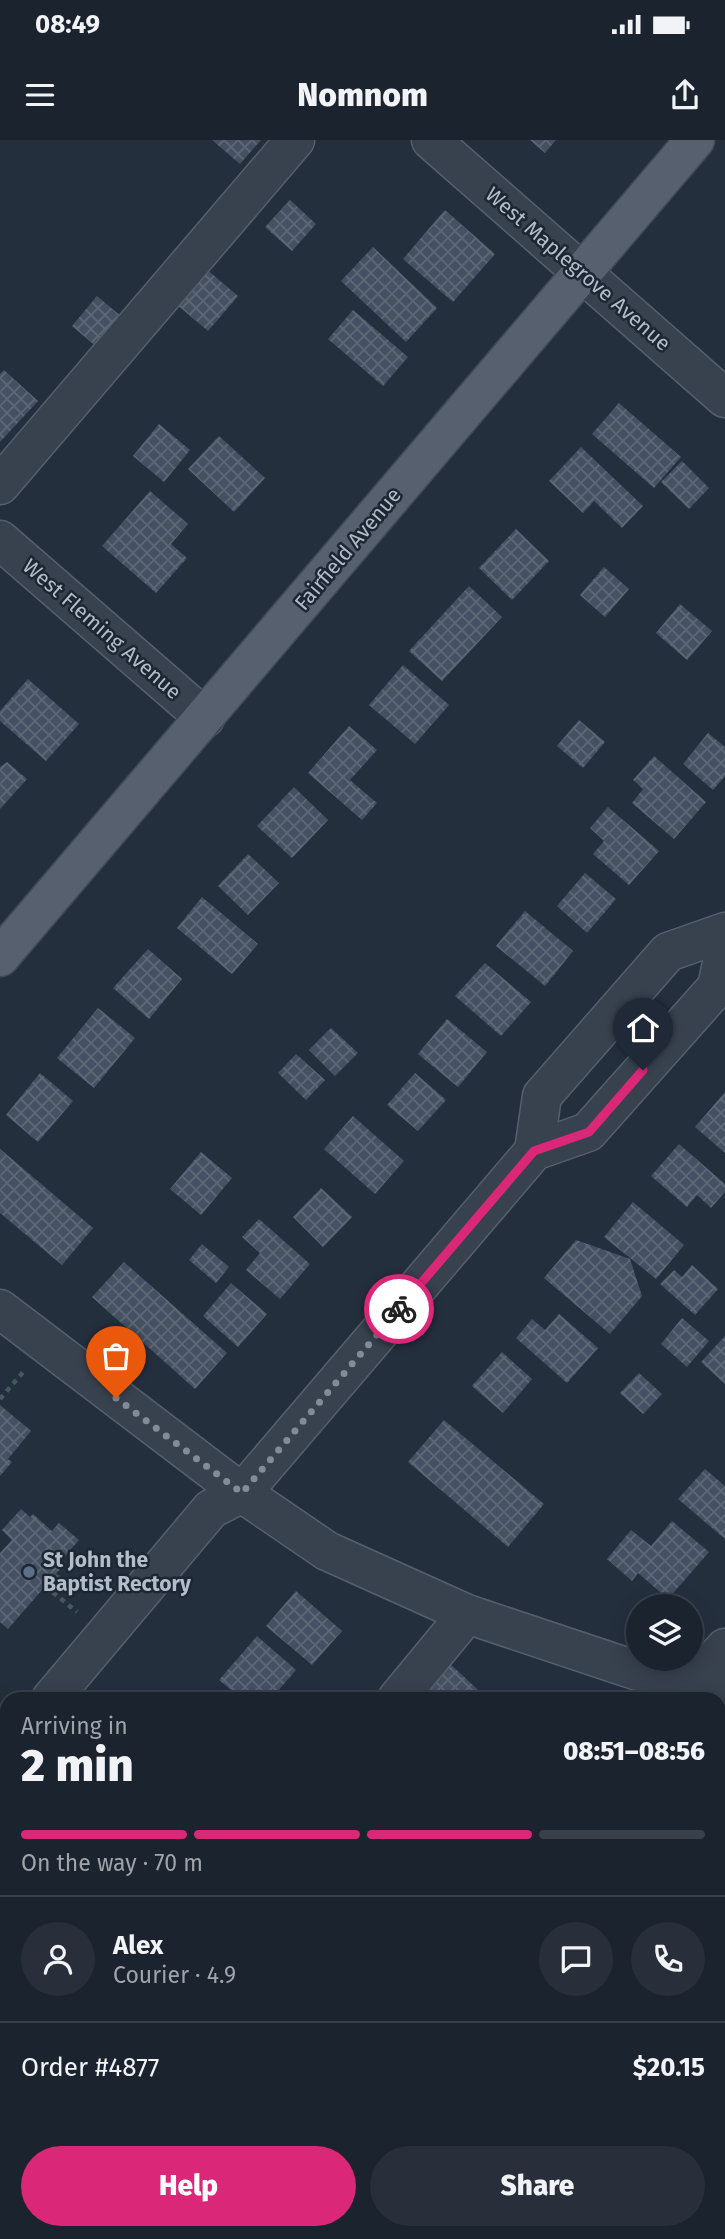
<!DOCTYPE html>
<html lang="en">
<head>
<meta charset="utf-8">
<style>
	body { margin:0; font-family:"Fira Sans",sans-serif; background:#282f3a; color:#f1f3f6; height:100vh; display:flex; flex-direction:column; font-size:26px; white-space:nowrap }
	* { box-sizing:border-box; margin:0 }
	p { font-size:23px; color:#a0a4aa }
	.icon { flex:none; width:38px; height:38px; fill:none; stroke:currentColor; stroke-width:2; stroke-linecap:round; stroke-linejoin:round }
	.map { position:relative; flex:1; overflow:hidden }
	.side { position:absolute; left:0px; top:1552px; width:726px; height:548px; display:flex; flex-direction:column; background:#1b232e; border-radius:21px 21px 0 0; box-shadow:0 4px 18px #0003,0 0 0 2px #39404a }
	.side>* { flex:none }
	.controls { position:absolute; left:626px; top:1454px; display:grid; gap:14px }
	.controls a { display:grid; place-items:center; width:77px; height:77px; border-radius:50%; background:#1b232e; box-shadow:0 4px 18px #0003,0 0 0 2px #39404a; font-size:35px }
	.pin { position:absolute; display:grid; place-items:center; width:60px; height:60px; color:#fff; margin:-72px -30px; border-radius:50% 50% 50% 0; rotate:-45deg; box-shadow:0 0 7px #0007 }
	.pin .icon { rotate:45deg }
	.courier { position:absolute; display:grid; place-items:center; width:70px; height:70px; margin:-35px; border:5px solid #db2777; border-radius:50%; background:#fff; color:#222; box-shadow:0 2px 9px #0007 }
	.head em { font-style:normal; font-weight:800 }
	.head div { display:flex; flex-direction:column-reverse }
	.head { display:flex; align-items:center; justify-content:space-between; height:119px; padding:0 21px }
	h1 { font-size:46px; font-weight:800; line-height:52px }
	.bar { display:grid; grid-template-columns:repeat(4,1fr); gap:10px 7px; align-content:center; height:84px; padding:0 21px }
	.bar i { height:9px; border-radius:5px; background:#39404a }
	.bar .current { background:#db2777 }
	.bar p { grid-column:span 4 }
	.line { display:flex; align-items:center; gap:18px; padding:0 21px; border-top:2px solid #39404a }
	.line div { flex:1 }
	.round { display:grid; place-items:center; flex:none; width:74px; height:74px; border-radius:37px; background:#282f3a }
	.primary-button { display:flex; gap:14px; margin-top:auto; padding:14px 21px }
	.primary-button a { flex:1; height:80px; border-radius:42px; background:#db2777; color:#fff; font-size:28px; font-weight:800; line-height:80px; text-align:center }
	.primary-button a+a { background:#282f3a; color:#f1f3f6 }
	.status { display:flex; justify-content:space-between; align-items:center; height:49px; padding:0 35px; background:#1b232e; direction:ltr }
	.status svg { height:19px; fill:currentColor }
	header { display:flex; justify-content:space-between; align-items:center; height:91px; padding:0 21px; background:#1b232e; font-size:32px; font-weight:800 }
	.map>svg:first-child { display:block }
</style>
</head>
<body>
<div class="status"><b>08:49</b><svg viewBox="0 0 49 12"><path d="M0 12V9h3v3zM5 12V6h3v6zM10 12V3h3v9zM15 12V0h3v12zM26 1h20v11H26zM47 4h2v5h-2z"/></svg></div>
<header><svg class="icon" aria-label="menu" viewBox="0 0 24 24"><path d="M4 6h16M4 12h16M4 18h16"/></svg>Nomnom<svg class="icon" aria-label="share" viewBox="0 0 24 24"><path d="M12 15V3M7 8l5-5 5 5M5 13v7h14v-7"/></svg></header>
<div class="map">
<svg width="725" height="2099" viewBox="0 0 725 2099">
	<defs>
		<pattern id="building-cross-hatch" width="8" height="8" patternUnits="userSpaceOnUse" patternTransform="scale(1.75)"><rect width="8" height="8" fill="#455162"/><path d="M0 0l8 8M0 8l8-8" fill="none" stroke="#5d6877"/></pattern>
	</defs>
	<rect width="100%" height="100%" fill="#242f3e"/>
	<g fill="url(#building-cross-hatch)">
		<polygon points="212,0 261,0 240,24"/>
		<polygon points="530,0 556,0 545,13"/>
		<polygon points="290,60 316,84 292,111 265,87"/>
		<polygon points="445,70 495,114 453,162 403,119"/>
		<polygon points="373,107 437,168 406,202 341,141"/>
		<polygon points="205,128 238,156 208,191 175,163"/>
		<polygon points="97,156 123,178 98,208 72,186"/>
		<polygon points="353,170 408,217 383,246 328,199"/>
		<polygon points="4,230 38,261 0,302 0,234"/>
		<polygon points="619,263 681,317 654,348 592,294"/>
		<polygon points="159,284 190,310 164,342 133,316"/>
		<polygon points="219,296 265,338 234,372 188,329"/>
		<polygon points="581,307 643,366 622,388 594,361 583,373 549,341"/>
		<polygon points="682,321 709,348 689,369 661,342"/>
		<polygon points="150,351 188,384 171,404 187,418 156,453 102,406"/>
		<polygon points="516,389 549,421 512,460 479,428"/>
		<polygon points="604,427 629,449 605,477 580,455"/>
		<polygon points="469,446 502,477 442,541 409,511"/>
		<polygon points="680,464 712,491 687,520 656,493"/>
		<polygon points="403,525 449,565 415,604 369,565"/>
		<polygon points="28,539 79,584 46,621 0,581 0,571"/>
		<polygon points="579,580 605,602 583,628 557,606"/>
		<polygon points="349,586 377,610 350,640 377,663 362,680 308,633"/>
		<polygon points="708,593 725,607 725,636 713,650 683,624"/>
		<polygon points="654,616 706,662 674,699 632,663 643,649 633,640"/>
		<polygon points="7,622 27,639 0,669 0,627"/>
		<polygon points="294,647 328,680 292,718 257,686"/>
		<polygon points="608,667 659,711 629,745 593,714 604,701 590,688"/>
		<polygon points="248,714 279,743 248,775 218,746"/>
		<polygon points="585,733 616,759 587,793 557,766"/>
		<polygon points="202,757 258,804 232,834 177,788"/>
		<polygon points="525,771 573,811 545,846 496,806"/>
		<polygon points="148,809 182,839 149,879 113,848"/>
		<polygon points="485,823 531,862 501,896 455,856"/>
		<polygon points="98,868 135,898 94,948 57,918"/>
		<polygon points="447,879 487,912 458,947 418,914"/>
		<polygon points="331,888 358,913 335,936 309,910"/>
		<polygon points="296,914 325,940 306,960 278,933"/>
		<polygon points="40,933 73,961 38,1002 6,975"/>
		<polygon points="415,933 446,960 418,991 387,965"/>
		<polygon points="725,952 725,1013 695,987"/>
		<polygon points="353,976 404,1021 375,1054 324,1009"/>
		<polygon points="679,1004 725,1044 725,1052 711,1068 697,1055 687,1067 651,1036"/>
		<polygon points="0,1009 93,1088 62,1125 0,1073"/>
		<polygon points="201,1012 232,1038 201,1075 170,1049"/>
		<polygon points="321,1048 352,1077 323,1107 293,1077"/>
		<polygon points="633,1062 684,1105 656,1139 604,1097"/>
		<polygon points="259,1079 310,1124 280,1159 246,1130 260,1113 242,1097"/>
		<polygon points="576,1100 630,1119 642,1156 610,1194 544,1138"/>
		<polygon points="202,1104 229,1127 216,1143 189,1120"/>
		<polygon points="124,1122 227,1213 195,1249 92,1157"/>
		<polygon points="692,1125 718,1149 695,1175 660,1144 674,1130 682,1137"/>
		<polygon points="231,1143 267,1174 238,1207 203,1176"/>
		<polygon points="559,1174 598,1208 567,1243 516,1198 532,1179 545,1190"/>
		<polygon points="682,1178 709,1201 687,1227 661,1204"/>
		<polygon points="725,1196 725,1244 701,1222"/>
		<polygon points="502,1212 532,1239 503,1273 472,1246"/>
		<polygon points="639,1233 662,1254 643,1274 620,1253"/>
		<polygon points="0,1265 31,1291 8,1319 12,1322 0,1336"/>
		<polygon points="444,1280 544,1364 508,1407 408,1322"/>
		<polygon points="705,1329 725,1346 725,1399 678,1359"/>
		<polygon points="21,1369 30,1377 33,1374 52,1391 59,1383 79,1400 58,1424 62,1427 8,1489 0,1482 0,1413 12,1400 2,1390"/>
		<polygon points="672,1381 709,1412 668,1459 638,1433 632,1441 607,1419 631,1390 651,1406"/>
		<polygon points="296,1451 342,1491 312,1525 266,1486"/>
		<polygon points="257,1496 296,1530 277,1552 286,1559 242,1559 219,1540"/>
		<polygon points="448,1522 488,1559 415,1559"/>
		<polygon points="725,1784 725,1841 719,1836 719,1790"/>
		<polygon points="0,2053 7,2059 7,2080 0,2088"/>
		<polygon points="462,2093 500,2093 507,2099 457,2099"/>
	</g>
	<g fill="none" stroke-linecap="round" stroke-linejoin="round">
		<g stroke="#565f6c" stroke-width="41">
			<g id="minor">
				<polyline points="431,0 725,258"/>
				<polyline points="0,345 295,0"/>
				<polyline points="0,400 205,578"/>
				<polyline points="534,1011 542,956 668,812 725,792"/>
				<polyline points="0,1169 242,1353 327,1411 467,1474 689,1548 725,1553"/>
				<polyline points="51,1559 211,1369 242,1353 534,1011 588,992 717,847 725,809"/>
				<polyline points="397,1559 467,1474"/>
				<polyline points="679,1559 725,1508"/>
				<polyline points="0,1619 7,1611"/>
				<polyline points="719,1651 725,1644"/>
				<polyline points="0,1949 7,1956"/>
				<polyline points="719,1996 725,1990"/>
				<polyline points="0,2020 7,2012"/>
				<polyline points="160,2093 167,2099"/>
				<polyline points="223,2093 223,2099"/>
				<polyline points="327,2099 333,2093"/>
				<polyline points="629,2099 635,2093"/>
			</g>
		</g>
		<g stroke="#414a57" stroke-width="41">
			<polyline id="major" points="0,817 695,0"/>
		</g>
		<g stroke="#44595c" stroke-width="4.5" stroke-dasharray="5 5" stroke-linecap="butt">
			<polyline points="0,1259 24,1231"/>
			<polyline points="55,1436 72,1444 97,1447"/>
			<polyline points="45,1446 77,1472"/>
		</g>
		<use href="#minor" stroke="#38414e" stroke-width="38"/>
		<use href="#major" stroke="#56606e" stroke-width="38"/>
	</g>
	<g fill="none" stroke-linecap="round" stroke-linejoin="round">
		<polyline stroke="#828b98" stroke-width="7" stroke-dasharray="0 12.6" points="116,1258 242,1353 399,1169"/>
		<polyline stroke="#db2777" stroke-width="9" points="399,1169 534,1011 589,992 643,930"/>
	</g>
	<circle fill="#5c6f8a" stroke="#1d2633" stroke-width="2.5" cx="29" cy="1432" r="7"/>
	<g text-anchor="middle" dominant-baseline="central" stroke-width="5" stroke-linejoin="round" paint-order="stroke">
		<g font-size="21" fill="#b4bcc9" stroke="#1d2633">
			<text transform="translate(578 129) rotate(41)">West Maplegrove Avenue</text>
			<text transform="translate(348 409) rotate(-50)">Fairfield Avenue</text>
			<text transform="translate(102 489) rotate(41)">West Fleming Avenue</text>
		</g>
		<g font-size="21" font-weight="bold" fill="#b4bcc9" stroke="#1d2633" text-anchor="start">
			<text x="43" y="1420">St John the<tspan x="43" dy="24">Baptist Rectory</tspan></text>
		</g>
	</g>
</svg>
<div class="controls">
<a><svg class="icon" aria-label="layers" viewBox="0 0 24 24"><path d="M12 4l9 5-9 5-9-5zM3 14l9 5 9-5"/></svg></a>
</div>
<div class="pin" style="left:116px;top:1258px;background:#ea580c"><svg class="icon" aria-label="bag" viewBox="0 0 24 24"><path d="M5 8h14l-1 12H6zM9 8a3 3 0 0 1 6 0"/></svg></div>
<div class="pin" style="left:643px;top:930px;background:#1f2937"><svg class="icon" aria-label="home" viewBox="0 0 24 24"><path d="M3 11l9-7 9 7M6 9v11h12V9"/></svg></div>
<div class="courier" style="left:399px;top:1169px"><svg class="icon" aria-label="bike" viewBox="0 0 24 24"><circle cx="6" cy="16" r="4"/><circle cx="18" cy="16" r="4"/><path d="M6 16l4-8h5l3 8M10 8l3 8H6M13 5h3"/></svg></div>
<section class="side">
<div class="head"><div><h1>2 min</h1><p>Arriving in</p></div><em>08:51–08:56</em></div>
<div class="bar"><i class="current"></i><i class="current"></i><i class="current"></i><i></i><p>On the way · 70 m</p></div>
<div class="line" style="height:126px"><a class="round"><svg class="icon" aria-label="person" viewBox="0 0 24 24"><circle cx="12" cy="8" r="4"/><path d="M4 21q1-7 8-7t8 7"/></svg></a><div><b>Alex</b><p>Courier · 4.9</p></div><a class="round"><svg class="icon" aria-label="chat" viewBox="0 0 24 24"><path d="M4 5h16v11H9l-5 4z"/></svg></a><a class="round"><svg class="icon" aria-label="phone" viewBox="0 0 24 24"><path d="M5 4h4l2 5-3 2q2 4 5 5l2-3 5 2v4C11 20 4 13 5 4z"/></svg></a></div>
<div class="line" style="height:91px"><div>Order #4877</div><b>$20.15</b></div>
<div class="primary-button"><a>Help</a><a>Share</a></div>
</section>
</div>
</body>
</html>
